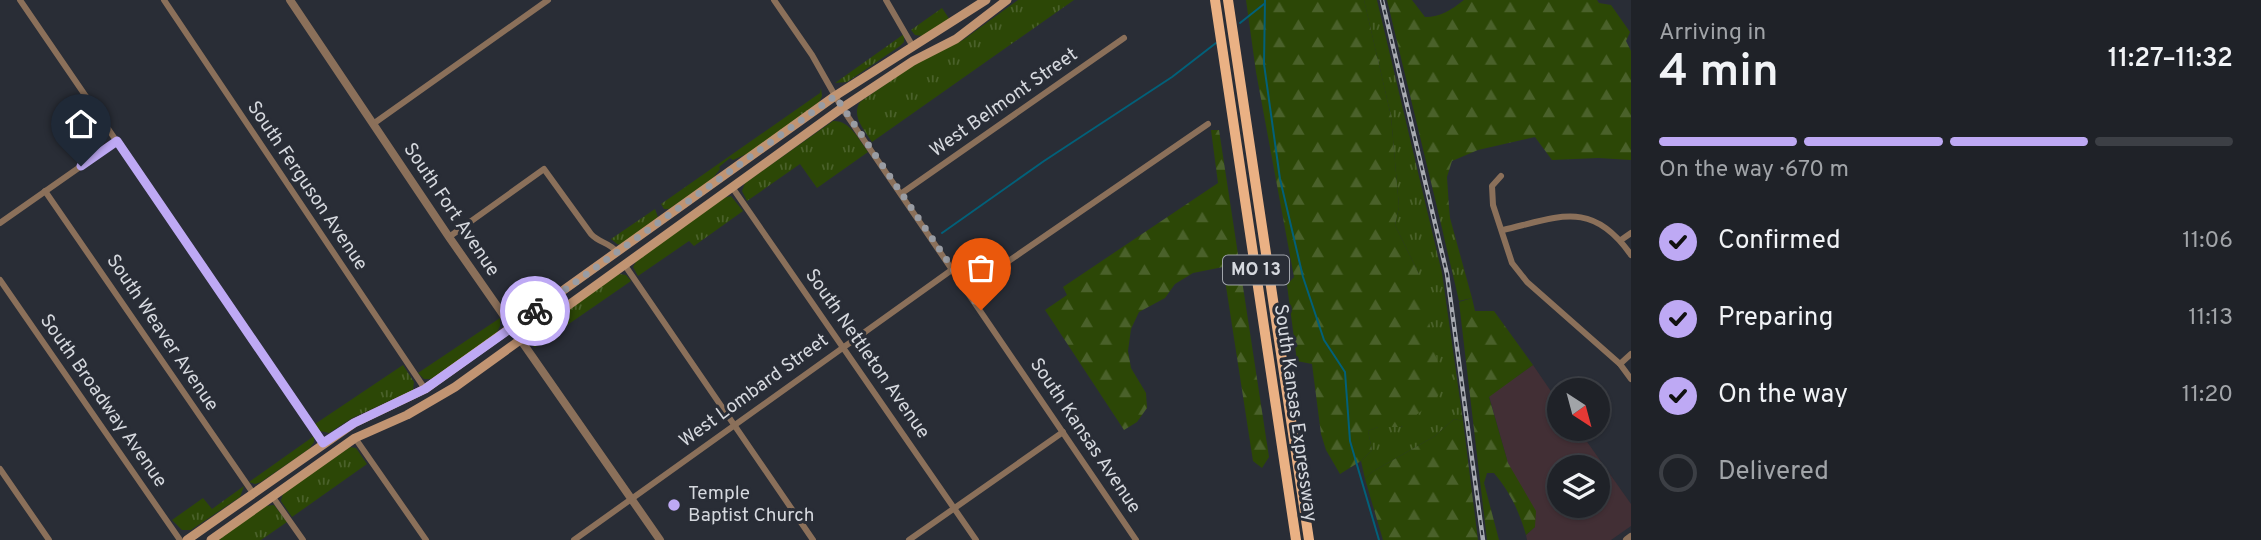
<!DOCTYPE html>
<html lang="en">
<head>
<meta charset="utf-8">
<style>
	body { margin:0; font-family:Overpass,sans-serif; background:#2c2f34; color:#f1f3f6; height:100vh; display:flex; flex-direction:column; font-size:26px; white-space:nowrap }
	* { box-sizing:border-box; margin:0 }
	p { font-size:23px; color:#a1a4a8 }
	.icon { flex:none; width:38px; height:38px; fill:none; stroke:currentColor; stroke-width:2; stroke-linecap:round; stroke-linejoin:round }
	.map { position:relative; flex:1; overflow:hidden }
	.panel { display:flex; flex-direction:column; background:#1f2228; width:630px }
	.panel>* { flex:none }
	.needle { width:46px; rotate:144deg }
	.fabs { position:absolute; left:1547px; top:378px; display:grid; gap:14px }
	.fabs a { display:grid; place-items:center; width:63px; height:63px; border-radius:50%; background:#1f2228; box-shadow:0 2px 5px #0004,0 0 0 2px #3c3f45; font-size:35px }
	.pin { position:absolute; display:grid; place-items:center; width:60px; height:60px; color:#fff; margin:-72px -30px; border-radius:50% 50% 50% 0; rotate:-45deg; box-shadow:0 0 7px #0007 }
	.pin .icon { rotate:45deg }
	.courier { position:absolute; display:grid; place-items:center; width:70px; height:70px; margin:-35px; border:5px solid #bea9f4; border-radius:50%; background:#fff; color:#222; box-shadow:0 2px 9px #0007 }
	.overview em { font-style:normal; font-weight:600 }
	.overview div { display:flex; flex-direction:column-reverse }
	.overview { display:flex; align-items:center; justify-content:space-between; height:119px; padding:0 28px }
	h1 { font-size:46px; font-weight:600; line-height:52px }
	.bar { display:grid; grid-template-columns:repeat(4,1fr); gap:10px 7px; align-content:center; height:84px; padding:0 28px }
	.bar i { height:9px; border-radius:5px; background:#3c3f45 }
	.bar .active { background:#bea9f4 }
	.bar p { grid-column:span 4 }
	ol { padding:0 28px; list-style:none }
	li { display:flex; align-items:center; gap:21px; height:77px }
	li p { margin-inline-start:auto }
	li .icon { padding:7px; border-radius:50%; background:#bea9f4; color:#111; stroke-width:4 }
	li:last-child { color:#a1a4a8 }
	li i { width:38px; height:38px; border:4px solid #3c3f45; border-radius:50% }
	main { display:flex; flex:1; min-height:0 }
	.map>svg:first-child { display:block }
</style>
</head>
<body>
<main>
<div class="map">
<svg width="1631" height="540" viewBox="0 0 1631 540">
	<defs>
		<pattern id="grass-tufts" width="24" height="20" patternUnits="userSpaceOnUse" patternTransform="scale(1.75)"><rect width="24" height="20" fill="#2c4706"/><path d="M3 7l-1-3M5 7V3M7 7l1-3M15 17l-1-3M17 17v-4M19 17l1-3" fill="none" stroke="#4a612a"/></pattern>
		<pattern id="forest-firs" width="22" height="20" patternUnits="userSpaceOnUse" patternTransform="scale(1.75)"><rect width="22" height="20" fill="#2c4706"/><path d="M5 1l3.5 6h-7zM16 11l3.5 6h-7z" fill="#4a612a"/></pattern>
	</defs>
	<rect width="100%" height="100%" fill="#292d36"/>
	<path fill="#422f35" fill-rule="evenodd" d="M1533,365L1559,403V429H1578L1631,504V526L1611,540H1527L1526,535L1535,527L1508,463L1489,396ZM1559,467H1598V506H1559Z"/>
	<g fill="url(#grass-tufts)">
		<path d="M1018,0H1074L872,142C864,129 851,116 860,102L916,63L963,40Z"/>
		<polygon points="1364,0 1377,0 1442,273 1463,421 1454,419 1435,436 1372,472 1365,479 1361,461 1372,450 1368,431 1378,427 1402,427 1419,274 1395,225 1399,207 1391,116"/>
		<polygon points="942,8 950,20 923,36 915,35 911,30"/>
		<polygon points="904,34 904,42 900,46 847,82 835,83"/>
		<polygon points="821,88 822,96 819,102 751,152 733,160 730,158 719,167 720,169 712,179 669,209 664,209 661,204 820,93"/>
		<path d="M833,121C850,120 859,140 868,152L817,188L800,164L747,201L742,191L745,183Z"/>
		<polygon points="731,196 743,211 694,246 689,241 638,276 633,267 637,260 723,198"/>
		<polygon points="1437,207 1449,207 1450,218 1472,298 1459,301"/>
		<polygon points="655,209 658,217 621,245 617,244 611,239"/>
		<polygon points="619,274 626,275 631,281 534,348 533,338 538,330"/>
		<polygon points="500,318 500,326 496,334 431,379 424,379 418,373"/>
		<polygon points="403,365 414,382 413,390 352,418 329,433 320,431 315,424"/>
		<polygon points="314,436 314,442 309,449 261,482 255,484 249,482"/>
		<polygon points="350,447 356,448 367,464 292,517 281,501 283,493"/>
		<polygon points="244,486 240,497 191,530 182,530 172,520 203,498 212,509"/>
		<polygon points="274,505 287,522 261,540 218,540 265,506"/>
	</g>
	<g fill="url(#forest-firs)">
		<polygon points="1246,0 1364,0 1391,116 1399,207 1395,225 1419,274 1441,379 1441,391 1434,401 1401,427 1378,427 1368,431 1372,450 1361,461 1340,474 1326,450 1321,434 1312,364 1297,361 1287,285 1294,277 1256,72"/>
		<path d="M1387,0H1412L1425,17C1441,17 1451,10 1464,0H1597L1599,3L1611,5L1630,32L1626,41L1631,51V160L1598,158L1552,160L1535,137L1478,150L1452,161L1447,177L1449,207H1437Z"/>
		<polygon points="1211,130 1219,130 1269,457 1262,468 1253,461 1223,267 1193,273 1175,284 1165,298 1139,312 1131,329 1128,351 1131,368 1146,393 1147,408 1137,422 1124,430 1045,310 1067,295 1063,287 1218,183"/>
		<path d="M1472,298L1475,311H1494L1533,365L1489,397L1508,463L1536,511L1535,527L1526,535C1519,511 1510,492 1494,473H1487L1484,483L1499,540H1487L1459,302Z"/>
		<polygon points="1454,419 1463,421 1478,540 1383,540 1365,479 1372,472 1435,436"/>
	</g>
	<g fill="none" stroke-linecap="round" stroke-linejoin="round">
		<g stroke="#026079" stroke-width="2">
			<polyline points="1265,0 1264,64 1280,179 1303,277 1324,340 1345,372 1350,441 1379,540"/>
			<polyline points="1240,23 1264,4"/>
			<polyline points="942,233 1044,161 1172,77 1216,43"/>
		</g>
		<g stroke="#8b705a" stroke-width="6">
			<polyline points="20,0 323,443"/>
			<polyline points="164,0 425,389"/>
			<polyline points="774,0 812,55 842,108 1136,540"/>
			<polyline points="886,0 912,45"/>
			<polyline points="373,124 548,0"/>
			<polyline points="1501,176 1492,186 1493,205 1512,263 1527,282 1620,364 1631,379"/>
			<polyline points="732,187 976,540"/>
			<polyline points="45,191 253,493"/>
			<polyline points="902,193 1124,38"/>
			<polyline points="0,223 117,141"/>
			<path d="M1503,230C1559,217 1592,199 1631,255"/>
			<path d="M449,237L544,169L591,234C599,243 609,242 617,252"/>
			<polyline points="1621,240 1631,233"/>
			<polyline points="624,264 813,540"/>
			<polyline points="0,280 180,540"/>
			<polyline points="968,289 1208,124"/>
			<polyline points="1620,364 1631,354"/>
			<polyline points="355,438 426,540"/>
			<polyline points="0,469 49,540"/>
			<polyline points="272,496 303,540"/>
			<polyline points="574,540 953,269"/>
			<polyline points="909,540 1063,432"/>
		</g>
		<g stroke="#8b705a" stroke-width="8">
			<polyline points="290,0 449,237 660,540"/>
			<polyline points="1627,540 1631,537"/>
		</g>
		<g stroke="#c19472" stroke-width="9">
			<polyline points="187,540 354,423 425,389 835,96 986,0"/>
			<polyline points="211,540 355,438 407,415 455,387 842,108 913,61 956,39 1007,0"/>
		</g>
		<g stroke="#eab184" stroke-width="10">
			<polyline points="1215,0 1296,540"/>
			<polyline points="1228,0 1309,540"/>
		</g>
		<g stroke="#a8abb2" stroke-width="4.5">
			<polyline id="rail" points="1382,0 1447,274 1483,540"/>
		</g>
		<use href="#rail" stroke="#292d36" stroke-width="2" stroke-dasharray="5" stroke-linecap="butt"/>
	</g>
	<g fill="none" stroke-linecap="round" stroke-linejoin="round">
		<polyline stroke="#999ca3" stroke-width="7" stroke-dasharray="0 12.6" points="535,311 835,96 981,310"/>
		<polyline stroke="#bea9f4" stroke-width="9" points="81,166 117,141 323,443 354,423 425,389 535,311"/>
	</g>
	<circle fill="#bea9f4" stroke="#292d36" stroke-width="2.5" cx="674" cy="505" r="7"/>
	<g text-anchor="middle" dominant-baseline="central" stroke-width="6" stroke-linejoin="round" paint-order="stroke">
		<rect fill="#292d36" stroke="#a1a5ac" stroke-width="2" x="1223" y="255.5" width="66" height="29" rx="5"/>
		<g font-size="18" font-weight="bold" fill="#d5d8de">
			<text x="1256" y="270">MO 13</text>
		</g>
		<g font-size="19" fill="#d5d8de" stroke="#292d36">
			<text transform="translate(1004 103) rotate(-35)">West Belmont Street</text>
			<text transform="translate(307 186) rotate(56)">South Ferguson Avenue</text>
			<text transform="translate(451 210) rotate(56)">South Fort Avenue</text>
			<text transform="translate(162 333) rotate(56)">South Weaver Avenue</text>
			<text transform="translate(867 354) rotate(55)">South Nettleton Avenue</text>
			<text transform="translate(754 391) rotate(-36)">West Lombard Street</text>
			<text transform="translate(103 401) rotate(55)">South Broadway Avenue</text>
			<text transform="translate(1295 413) rotate(82)">South Kansas Expressway</text>
			<text transform="translate(1085 436) rotate(56)">South Kansas Avenue</text>
		</g>
		<g font-size="19" fill="#d5d8de" stroke="#292d36" text-anchor="start">
			<text x="688" y="494">Temple<tspan x="688" dy="22">Baptist Church</tspan></text>
		</g>
	</g>
</svg>
<div class="fabs">
<a><svg class="needle" viewBox="-14 -14 28 28"><path d="M0-13l5 13h-10z" fill="#e53935"/><path d="M0 13l5-13h-10z" fill="#a1a4a8"/></svg></a>
<a><svg class="icon" aria-label="layers" viewBox="0 0 24 24"><path d="M12 4l9 5-9 5-9-5zM3 14l9 5 9-5"/></svg></a>
</div>
<div class="pin" style="left:981px;top:310px;background:#ea580c"><svg class="icon" aria-label="bag" viewBox="0 0 24 24"><path d="M5 8h14l-1 12H6zM9 8a3 3 0 0 1 6 0"/></svg></div>
<div class="pin" style="left:81px;top:166px;background:#1f2937"><svg class="icon" aria-label="home" viewBox="0 0 24 24"><path d="M3 11l9-7 9 7M6 9v11h12V9"/></svg></div>
<div class="courier" style="left:535px;top:311px"><svg class="icon" aria-label="bike" viewBox="0 0 24 24"><circle cx="6" cy="16" r="4"/><circle cx="18" cy="16" r="4"/><path d="M6 16l4-8h5l3 8M10 8l3 8H6M13 5h3"/></svg></div>
</div>
<section class="panel">
<div class="overview"><div><h1>4 min</h1><p>Arriving in</p></div><em>11:27–11:32</em></div>
<div class="bar"><i class="active"></i><i class="active"></i><i class="active"></i><i></i><p>On the way · 670 m</p></div>
<ol>
<li><svg class="icon" aria-label="check" viewBox="0 0 24 24"><path d="M5 12l5 5 9-10"/></svg>Confirmed<p>11:06</p></li>
<li><svg class="icon" aria-label="check" viewBox="0 0 24 24"><path d="M5 12l5 5 9-10"/></svg>Preparing<p>11:13</p></li>
<li><svg class="icon" aria-label="check" viewBox="0 0 24 24"><path d="M5 12l5 5 9-10"/></svg>On the way<p>11:20</p></li>
<li><i></i>Delivered</li>
</ol>
</section>
</main>
</body>
</html>
